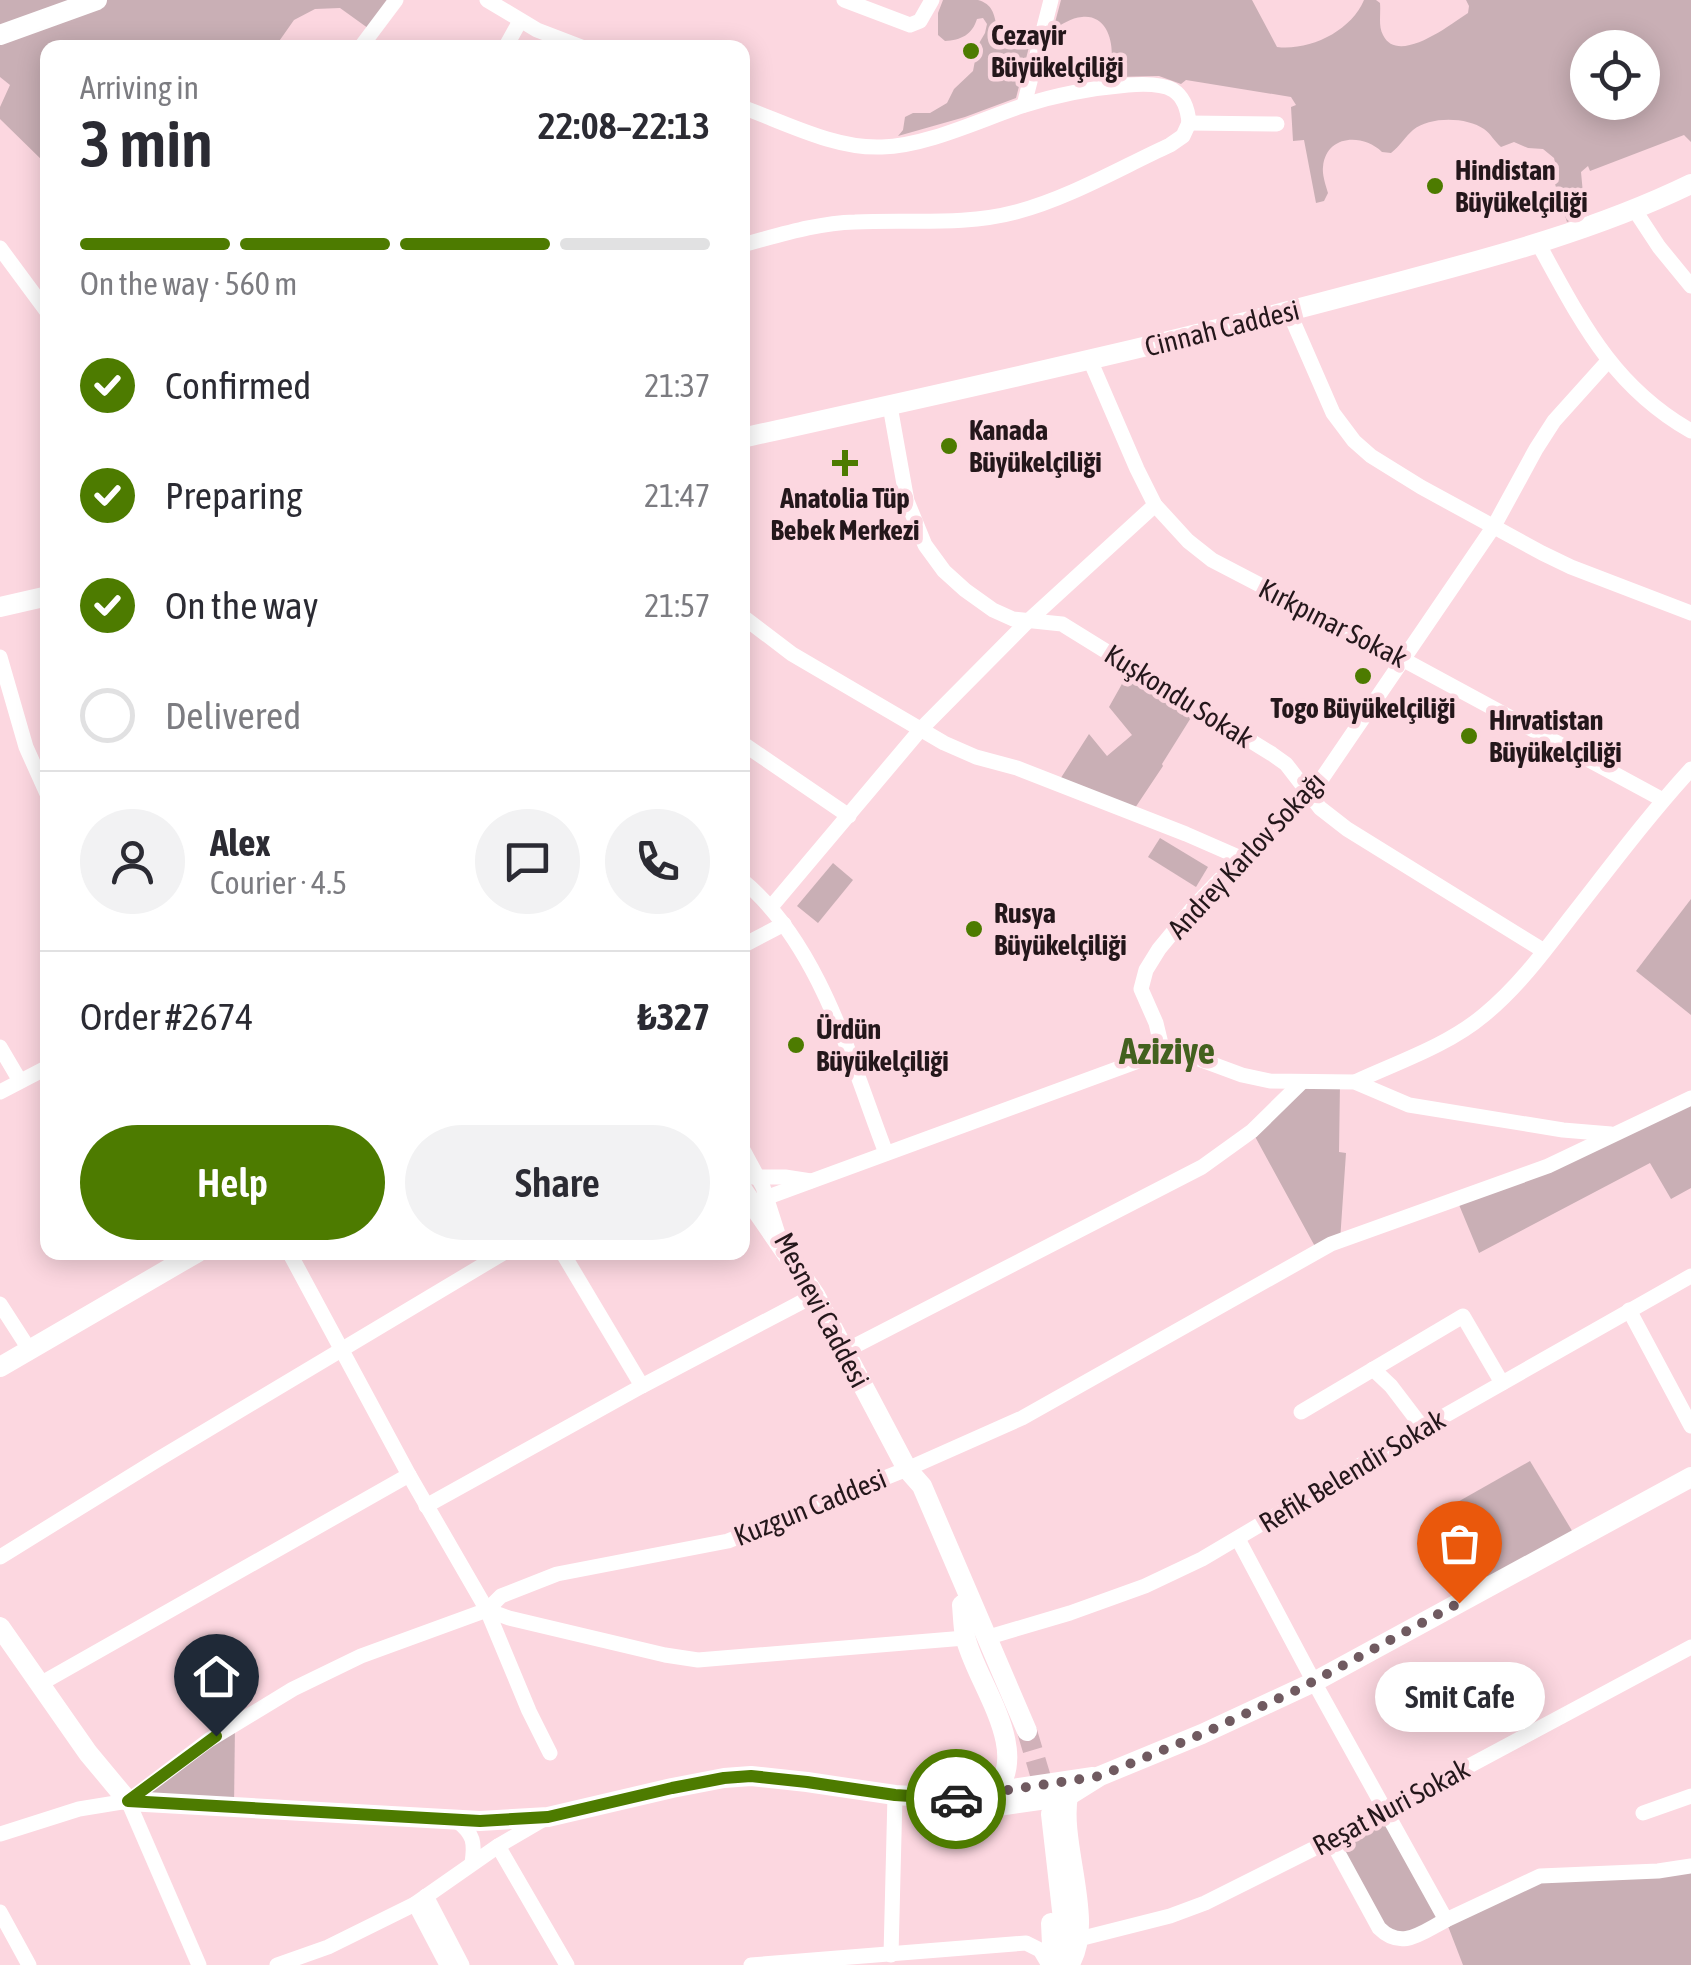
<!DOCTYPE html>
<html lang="en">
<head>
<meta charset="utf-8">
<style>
	body { margin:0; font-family:"Asap Condensed",sans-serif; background:#f2f2f3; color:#2b2b33; height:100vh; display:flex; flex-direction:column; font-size:38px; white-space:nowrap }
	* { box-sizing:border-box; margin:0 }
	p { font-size:32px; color:#7c7c81 }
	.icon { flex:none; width:55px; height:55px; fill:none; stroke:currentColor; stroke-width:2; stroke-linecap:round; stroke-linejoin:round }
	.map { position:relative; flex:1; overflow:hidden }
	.side { position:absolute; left:40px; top:40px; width:710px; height:1220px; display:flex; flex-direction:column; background:#fff; border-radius:20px; box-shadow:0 5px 25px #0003 }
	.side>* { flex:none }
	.controls { position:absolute; left:1570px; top:30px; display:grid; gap:20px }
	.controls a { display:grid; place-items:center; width:90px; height:90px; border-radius:50%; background:#fff; box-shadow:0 5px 25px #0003; font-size:50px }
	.pin { position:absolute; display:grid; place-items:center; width:85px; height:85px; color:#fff; margin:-102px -42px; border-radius:50% 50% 50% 0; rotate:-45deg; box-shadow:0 0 10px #0007 }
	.pin .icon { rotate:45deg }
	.courier { position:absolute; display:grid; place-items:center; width:100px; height:100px; margin:-50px; border:8px solid #4d7b00; border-radius:50%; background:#fff; color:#222; box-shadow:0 2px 12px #0007 }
	.bubble { position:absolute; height:70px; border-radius:35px; background:#fff; box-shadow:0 5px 25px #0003; font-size:32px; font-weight:600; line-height:70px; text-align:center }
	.overview em { font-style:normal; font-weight:600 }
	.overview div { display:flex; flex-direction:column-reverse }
	.overview { display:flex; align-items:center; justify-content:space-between; height:170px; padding:0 40px }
	h1 { font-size:65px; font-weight:600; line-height:75px }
	.bar { display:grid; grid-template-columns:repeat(4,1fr); gap:15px 10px; align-content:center; height:120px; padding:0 40px }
	.bar i { height:12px; border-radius:8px; background:#e1e1e2 }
	.bar .active { background:#4d7b00 }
	.bar p { grid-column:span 4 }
	.line { display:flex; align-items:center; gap:25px; padding:0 40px; border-top:2px solid #e1e1e2 }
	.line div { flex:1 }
	.round { display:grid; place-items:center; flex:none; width:105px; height:105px; border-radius:52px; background:#f2f2f3 }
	ol { padding:0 40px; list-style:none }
	li { display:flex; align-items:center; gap:30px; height:110px }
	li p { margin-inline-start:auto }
	li .icon { padding:10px; border-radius:50%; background:#4d7b00; color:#fff; stroke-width:4 }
	li:last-child { color:#7c7c81 }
	li i { width:55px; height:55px; border:5px solid #e1e1e2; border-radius:50% }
	.primary-button { display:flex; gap:20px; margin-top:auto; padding:20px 40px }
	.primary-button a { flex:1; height:115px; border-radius:60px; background:#4d7b00; color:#fff; font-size:40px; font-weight:600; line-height:115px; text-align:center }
	.primary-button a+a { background:#f2f2f3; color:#2b2b33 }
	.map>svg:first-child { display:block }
</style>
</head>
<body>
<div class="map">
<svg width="1691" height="1965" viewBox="0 0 1691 1965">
	<rect width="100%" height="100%" fill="#fcd7e0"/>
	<g fill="#c9afb5" fill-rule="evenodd">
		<polygon points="0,0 396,0 372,31 340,8 315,9 294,20 275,47 48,48 47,165 0,119 0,107 10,85 0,77"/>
		<path d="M943,0C953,0 968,0 978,0C1010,9 979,48 1030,43L1016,98L965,117L898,136L903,130L905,117L913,113H930L947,103L954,89L973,71L978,45L985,33L987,24L983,18L977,19C972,35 961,40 945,41L938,35V13Z"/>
		<path d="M1061,0H1252L1277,47C1310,51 1351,31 1364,0H1376L1380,3C1381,14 1378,26 1383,35C1398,66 1451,24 1468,13L1469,6L1466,0H1691V142L1684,135L1590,171L1588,166L1581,172L1585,215L1567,222L1555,184L1557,171L1554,158L1543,149L1528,148L1514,142L1501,147C1494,141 1491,134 1484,129C1467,117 1430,116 1413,130C1405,137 1400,146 1391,153L1382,152C1362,133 1326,135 1323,167C1322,175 1326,186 1328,193L1324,201L1316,203L1304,140L1293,141L1291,107L1296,105L1291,97L1186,80L1181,84L1159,76L1114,77L1109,72C1116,52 1111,14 1082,17C1071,18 1062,24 1053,30ZM1588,48H1642V102H1588Z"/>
		<polygon points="1132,666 1197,708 1162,764 1163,766 1131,814 1057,784 1089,734 1107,756 1132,735 1109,707"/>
		<polygon points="1160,838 1208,867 1196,887 1148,857"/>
		<polygon points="833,863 853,880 818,923 797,906"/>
		<polygon points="1691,899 1691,1015 1636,971"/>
		<polygon points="1301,1083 1340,1083 1339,1152 1346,1153 1340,1241 1318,1252 1252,1131"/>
		<polygon points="1691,1098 1691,1188 1671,1199 1650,1163 1479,1253 1457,1200"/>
		<polygon points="1530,1461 1577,1539 1492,1585 1447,1508"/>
		<polygon points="235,1724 234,1808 128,1801"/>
		<polygon points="1386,1810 1446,1920 1525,1881 1691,1866 1691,1965 1463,1965 1446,1921 1394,1940 1331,1840"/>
	</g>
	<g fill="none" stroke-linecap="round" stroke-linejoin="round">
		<polyline stroke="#d1b1b9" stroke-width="20" stroke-dasharray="20 10" stroke-linecap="butt" points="1027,1731 1047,1798"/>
		<g stroke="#fff" stroke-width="15">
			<polyline points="487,0 537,30 584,48"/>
			<polyline points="844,0 910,25 920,21 932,0"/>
			<polyline points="360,48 396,0"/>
			<polyline points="505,48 520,21"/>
			<polyline points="1024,105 1051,0"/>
			<path d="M742,107C786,123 835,149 882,147C926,146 980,120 1022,106C1055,95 1093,88 1128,85C1141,84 1161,83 1173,90C1184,97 1188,111 1189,123"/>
			<polyline points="1189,123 1277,124"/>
			<polyline points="1634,209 1659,247 1691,286"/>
			<path d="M742,245C780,235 816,223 855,222C908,219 964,226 1016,212C1069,198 1120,168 1170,145L1183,136L1189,123"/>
			<path d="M1539,245C1581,321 1612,386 1691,431"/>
			<polyline points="0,248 48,313"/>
			<polyline points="1289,312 1333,413 1354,441 1371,456 1421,487 1542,553 1571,567 1691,613"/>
			<polyline points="1090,360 1137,469 1155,505 1188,541 1212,560 1404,660 1663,800"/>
			<polyline points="890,406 907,501 925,545 944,571 965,590 993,610 1013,619 1062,624 1272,754 1286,764 1320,808 1347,829 1544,951"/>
			<polyline points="742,616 792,654 944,743 976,757 1017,768 1186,834 1241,858"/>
			<polyline points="0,657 26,747 48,796"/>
			<polyline points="742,743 849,816"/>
			<path d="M742,880C820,944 851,1062 886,1153"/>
			<polyline points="771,907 921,729 1027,622 1155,505"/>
			<polyline points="742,946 784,924"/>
			<polyline points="0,1047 20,1081"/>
			<polyline points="1163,1052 1156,1023 1141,989 1146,970 1159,949 1197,903 1241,858 1310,796 1494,526 1536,449 1554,421 1608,361"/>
			<path d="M1355,1082C1398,1062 1447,1046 1484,1015C1518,987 1544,952 1570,918C1610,867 1648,816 1691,769"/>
			<polyline points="0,1092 48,1067"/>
			<polyline points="742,1148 763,1187 778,1234"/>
			<polyline points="742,1177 785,1177 811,1181"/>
			<polyline points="752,1203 1163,1052 1196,1058 1242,1075 1270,1081 1355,1082 1409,1105 1563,1130 1611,1134"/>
			<polyline points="289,1252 409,1475 487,1610 529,1711 550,1753"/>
			<polyline points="562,1252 642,1386"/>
			<polyline points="0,1304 29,1349"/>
			<polyline points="1629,1310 1691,1426"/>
			<polyline points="845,1351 1202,1167 1252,1131 1301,1083"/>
			<polyline points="1373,1369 1391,1386 1423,1428"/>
			<polyline points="1301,1412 1463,1316 1502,1383"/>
			<polyline points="426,1506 642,1386 815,1295"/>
			<polyline points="1238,1539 1314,1682 1446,1920 1540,1876 1658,1871 1691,1866"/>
			<polyline points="0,1557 157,1460 505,1252"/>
			<polyline points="487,1610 509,1618 665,1655 698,1660 965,1638"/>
			<polyline points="989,1637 1070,1613 1145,1586 1202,1559 1423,1428 1691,1276"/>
			<polyline points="40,1684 409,1475"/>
			<polyline points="128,1801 199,1965"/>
			<polyline points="1643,1813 1691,1796"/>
			<path d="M457,1821C474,1834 475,1843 472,1863"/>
			<polyline points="0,1834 79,1809 128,1801 209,1740 293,1689 361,1656 487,1610 501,1596 557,1574 728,1541 907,1469 1022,1418 1331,1244 1548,1166 1691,1098"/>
			<path d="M1331,1840L1379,1928C1402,1951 1422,1932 1446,1920"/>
			<polyline points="498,1846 567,1965"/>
			<polyline points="426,1896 462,1965"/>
			<polyline points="415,1904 447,1965"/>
			<polyline points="0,1912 29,1965"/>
			<polyline points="1079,1939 1170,1916 1205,1903 1331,1840 1691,1647"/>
			<polyline points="891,1955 895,1795"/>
			<polyline points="277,1965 328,1947 415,1904 498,1846 544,1819"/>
			<polyline points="751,1965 1026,1943 1040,1950 1049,1965"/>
		</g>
		<g stroke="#fff" stroke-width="20">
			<polyline points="0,35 97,0"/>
			<path d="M742,438C949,392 1156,347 1361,292C1473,262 1586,235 1691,184"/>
			<polyline points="0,607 48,596"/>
			<polyline points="742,1189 815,1295 907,1469 922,1486 1027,1731"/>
			<polyline points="0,1367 198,1252"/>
			<path d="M962,1605C963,1615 963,1626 965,1636C975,1681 1032,1749 995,1792"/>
			<polyline points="0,1627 88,1753 128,1801 480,1821 548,1817 672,1788 724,1778 751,1776 807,1782 895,1795 978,1800 998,1806 1068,1796 1100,1776 1202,1734 1314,1682 1691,1477"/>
			<polyline points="998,1791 1093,1777"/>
			<path d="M1068,1796C1059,1845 1096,1923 1069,1965"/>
			<polyline points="1051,1814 1068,1963"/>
			<polyline points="1051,1923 1053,1965"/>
		</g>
	</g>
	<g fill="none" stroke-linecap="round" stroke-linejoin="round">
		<polyline stroke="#705a60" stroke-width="10" stroke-dasharray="0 18" points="956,1799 978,1800 995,1792 1100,1776 1202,1734 1299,1689 1459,1603"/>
		<polyline stroke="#4d7b00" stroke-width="12" points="216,1736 128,1801 480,1821 548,1817 672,1788 724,1778 751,1776 807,1782 895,1795 956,1799"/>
	</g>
	<g fill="#4d7b00" stroke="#fcd7e0" stroke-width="4">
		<circle cx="971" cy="51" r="10"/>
		<circle cx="1435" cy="186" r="10"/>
		<circle cx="949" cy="446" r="10"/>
		<path d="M840 448h10v10h10v10h-10v10h-10v-10h-10v-10h10z"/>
		<circle cx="1363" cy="676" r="10"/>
		<circle cx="1469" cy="736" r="10"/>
		<circle cx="974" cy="929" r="10"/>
		<circle cx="796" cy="1045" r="10"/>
	</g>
	<g text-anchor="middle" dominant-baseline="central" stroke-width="9" stroke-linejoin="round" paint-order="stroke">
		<g font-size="28" font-weight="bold" fill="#24171b" stroke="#fcd7e0" text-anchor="start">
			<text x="991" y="35">Cezayir<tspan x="991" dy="32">Büyükelçiliği</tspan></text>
			<text x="1455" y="170">Hindistan<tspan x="1455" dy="32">Büyükelçiliği</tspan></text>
			<text x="969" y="430">Kanada<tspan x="969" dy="32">Büyükelçiliği</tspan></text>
			<text x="845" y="498" text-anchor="middle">Anatolia Tüp<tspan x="845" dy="32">Bebek Merkezi</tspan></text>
			<text x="1363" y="708" text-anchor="middle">Togo Büyükelçiliği</text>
			<text x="1489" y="720">Hırvatistan<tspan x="1489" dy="32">Büyükelçiliği</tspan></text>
			<text x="994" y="913">Rusya<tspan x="994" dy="32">Büyükelçiliği</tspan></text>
			<text x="816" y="1029">Ürdün<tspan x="816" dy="32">Büyükelçiliği</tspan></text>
		</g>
		<g font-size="28" fill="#24171b" stroke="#fcd7e0">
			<text transform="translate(1222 328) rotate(-14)">Cinnah Caddesi</text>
			<text transform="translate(1333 623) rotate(27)">Kırkpınar Sokak</text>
			<text transform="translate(1179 696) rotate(32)">Kuşkondu Sokak</text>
			<text transform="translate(1246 855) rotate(-47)">Andrey Karlov Sokağı</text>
			<text transform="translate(822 1310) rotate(62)">Mesnevi Caddesi</text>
			<text transform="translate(1352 1471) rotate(-31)">Refik Belendir Sokak</text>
			<text transform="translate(810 1507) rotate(-22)">Kuzgun Caddesi</text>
			<text transform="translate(1391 1807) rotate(-28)">Reşat Nuri Sokak</text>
		</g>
		<g font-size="38" font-weight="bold" fill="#43611f" stroke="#fcd7e0">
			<text x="1167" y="1050">Aziziye</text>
		</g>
	</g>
</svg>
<div class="controls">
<a><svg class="icon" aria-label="locate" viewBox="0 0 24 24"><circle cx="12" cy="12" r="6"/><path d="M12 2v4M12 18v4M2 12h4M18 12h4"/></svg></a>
</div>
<div class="pin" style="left:1459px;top:1603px;background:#ea580c"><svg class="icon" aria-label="bag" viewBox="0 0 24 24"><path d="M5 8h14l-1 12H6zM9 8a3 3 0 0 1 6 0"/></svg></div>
<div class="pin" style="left:216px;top:1736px;background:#1f2937"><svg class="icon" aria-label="home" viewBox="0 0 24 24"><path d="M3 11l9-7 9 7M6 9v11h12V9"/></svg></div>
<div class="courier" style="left:956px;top:1799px"><svg class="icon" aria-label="car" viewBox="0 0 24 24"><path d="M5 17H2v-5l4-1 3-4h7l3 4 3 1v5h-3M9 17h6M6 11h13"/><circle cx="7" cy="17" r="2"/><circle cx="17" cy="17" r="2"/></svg></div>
<div class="bubble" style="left:1375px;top:1662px;width:170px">Smit Cafe</div>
<section class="side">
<div class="overview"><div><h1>3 min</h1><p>Arriving in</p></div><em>22:08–22:13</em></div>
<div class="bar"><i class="active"></i><i class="active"></i><i class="active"></i><i></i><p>On the way · 560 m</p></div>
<ol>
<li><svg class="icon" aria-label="check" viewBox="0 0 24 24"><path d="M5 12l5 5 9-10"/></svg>Confirmed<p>21:37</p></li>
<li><svg class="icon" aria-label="check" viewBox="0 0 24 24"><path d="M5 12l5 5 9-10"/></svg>Preparing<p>21:47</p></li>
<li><svg class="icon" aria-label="check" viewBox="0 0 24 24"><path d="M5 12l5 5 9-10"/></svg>On the way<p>21:57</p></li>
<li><i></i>Delivered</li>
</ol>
<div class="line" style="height:180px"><a class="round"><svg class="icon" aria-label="person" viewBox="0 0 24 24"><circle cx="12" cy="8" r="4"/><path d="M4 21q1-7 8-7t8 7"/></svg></a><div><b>Alex</b><p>Courier · 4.5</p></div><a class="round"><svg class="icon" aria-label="chat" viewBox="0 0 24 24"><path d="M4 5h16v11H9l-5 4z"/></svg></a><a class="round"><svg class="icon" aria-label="phone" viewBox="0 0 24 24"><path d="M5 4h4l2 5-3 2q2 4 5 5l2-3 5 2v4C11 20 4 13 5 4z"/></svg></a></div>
<div class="line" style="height:130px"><div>Order #2674</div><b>₺327</b></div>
<div class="primary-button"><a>Help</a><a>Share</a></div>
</section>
</div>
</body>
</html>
